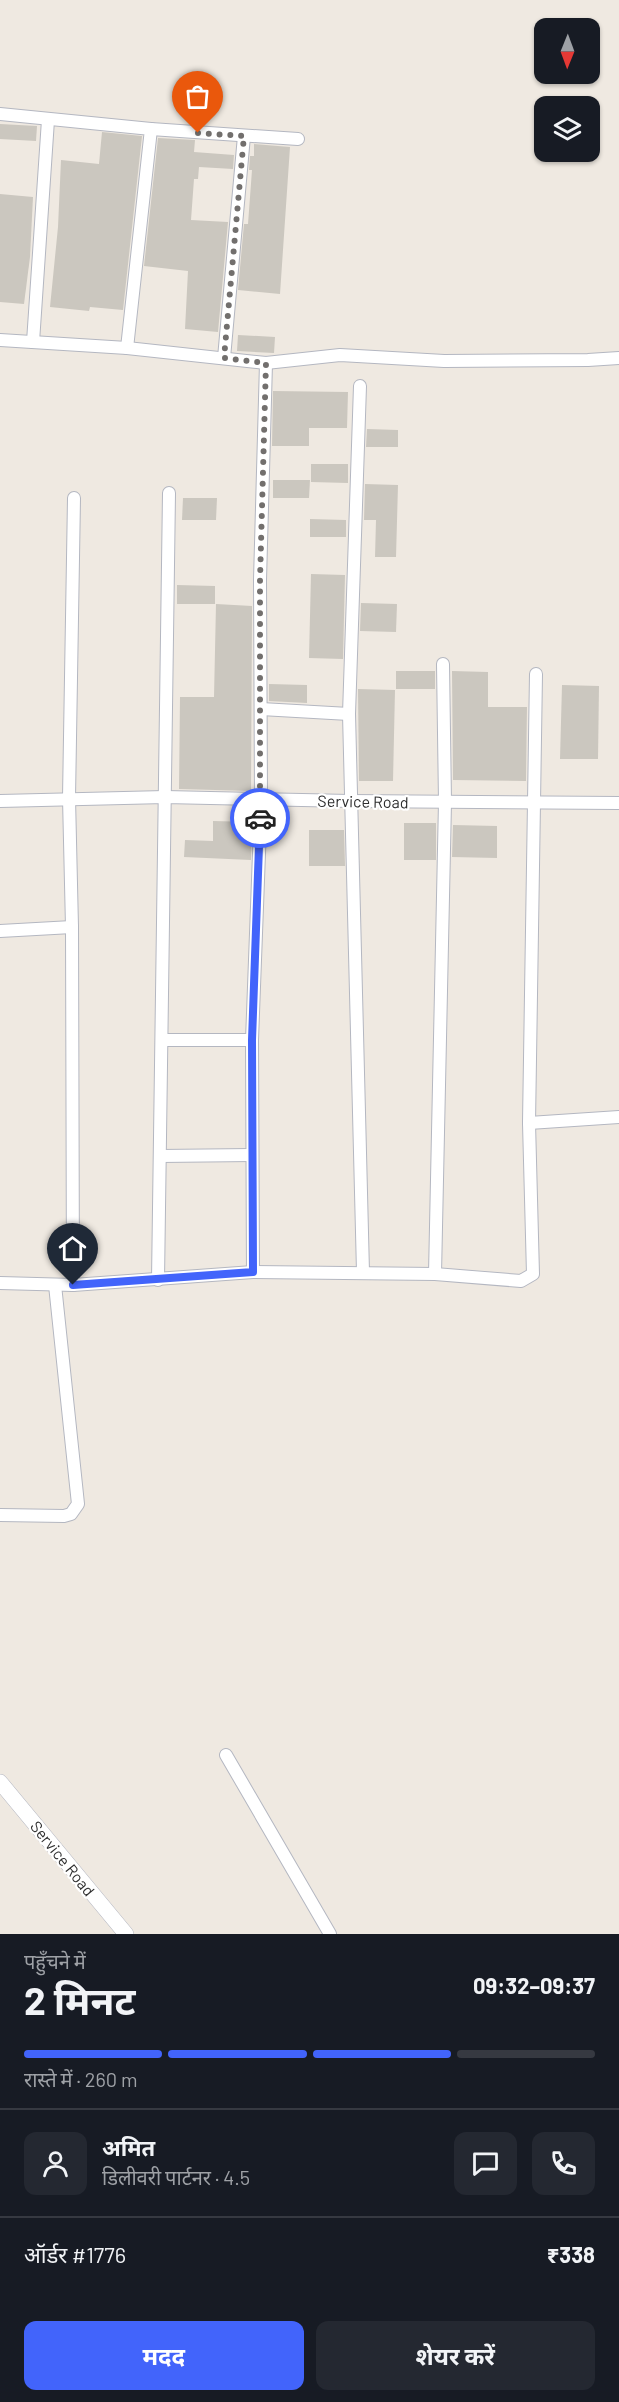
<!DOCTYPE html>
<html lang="hi">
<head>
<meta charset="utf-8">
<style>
	body { margin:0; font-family:Barlow,"Noto Sans Devanagari",sans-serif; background:#242831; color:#f1f3f6; height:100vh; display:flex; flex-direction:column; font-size:22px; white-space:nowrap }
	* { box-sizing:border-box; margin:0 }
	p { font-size:20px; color:#9ea1a6 }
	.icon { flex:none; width:33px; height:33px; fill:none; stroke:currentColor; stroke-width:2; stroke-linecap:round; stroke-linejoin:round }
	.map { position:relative; height:1934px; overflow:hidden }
	.drawer { display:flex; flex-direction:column; background:#171b24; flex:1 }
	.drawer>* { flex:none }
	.needle { width:39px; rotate:181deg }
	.buttons { position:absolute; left:534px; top:18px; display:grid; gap:12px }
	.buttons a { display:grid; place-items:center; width:66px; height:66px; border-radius:12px; background:#171b24; box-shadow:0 2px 4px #0004; font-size:30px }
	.pin { position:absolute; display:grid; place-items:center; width:51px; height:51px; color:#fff; margin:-62px -26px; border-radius:50% 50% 50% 0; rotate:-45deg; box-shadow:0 0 6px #0007 }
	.pin .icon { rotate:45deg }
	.courier { position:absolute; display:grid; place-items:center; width:60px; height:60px; margin:-30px; border:4px solid #4264fb; border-radius:50%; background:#fff; color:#222; box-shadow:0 2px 8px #0007 }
	.overview em { font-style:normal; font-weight:700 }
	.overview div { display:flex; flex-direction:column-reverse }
	.overview { display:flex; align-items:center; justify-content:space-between; height:102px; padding:0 24px }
	h1 { font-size:39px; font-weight:700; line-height:45px }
	.bar { display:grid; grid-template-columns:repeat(4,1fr); gap:9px 6px; align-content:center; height:72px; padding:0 24px }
	.bar i { height:8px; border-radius:4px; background:#363941 }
	.bar .on { background:#4264fb }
	.bar p { grid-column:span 4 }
	.line { display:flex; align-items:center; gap:15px; padding:0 24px; border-top:2px solid #363941 }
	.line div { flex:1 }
	.round { display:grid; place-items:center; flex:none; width:63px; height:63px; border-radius:12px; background:#242831 }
	.primary-button { display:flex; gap:12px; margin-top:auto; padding:12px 24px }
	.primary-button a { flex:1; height:69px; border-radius:12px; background:#4264fb; color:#fff; font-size:24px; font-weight:700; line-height:69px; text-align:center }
	.primary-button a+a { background:#242831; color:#f1f3f6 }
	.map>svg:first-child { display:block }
</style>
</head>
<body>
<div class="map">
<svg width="619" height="1934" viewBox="0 0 619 1934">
	<rect width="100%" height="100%" fill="#efe9e1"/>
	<g fill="#cbc7bf">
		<polygon points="0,124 37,126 36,141 0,139"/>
		<polygon points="102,132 142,136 123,310 90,307 89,311 50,307 58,227 61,160 99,164"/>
		<polygon points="158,138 195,140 194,152 234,155 233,169 199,167 198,179 194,179 191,220 228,222 218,332 185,329 188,271 144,266"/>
		<polygon points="254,144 290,147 280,294 238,290 244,224 248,224 252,170 249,170 250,156 254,156"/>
		<polygon points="0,194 33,197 30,257 24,304 0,302"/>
		<polygon points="238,335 275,337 274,353 237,351"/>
		<polygon points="273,391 348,392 347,428 309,428 309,446 272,446"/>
		<polygon points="367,429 398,430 398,447 366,447"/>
		<polygon points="311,464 348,464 348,483 311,482"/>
		<polygon points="273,480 310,480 309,498 273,498"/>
		<polygon points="365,484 398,485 396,557 375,557 376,520 364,520"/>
		<polygon points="183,498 217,498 216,520 182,520"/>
		<polygon points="310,519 346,520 346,537 310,537"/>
		<polygon points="311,574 345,575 343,659 309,658"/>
		<polygon points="177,585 215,586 215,604 177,604"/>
		<polygon points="361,603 397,604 396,632 360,631"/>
		<polygon points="216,604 252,606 251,791 179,789 180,697 214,697"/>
		<rect x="396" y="671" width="39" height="18"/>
		<polygon points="452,671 488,672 488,707 527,707 526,781 453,780"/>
		<polygon points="269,684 307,685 307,703 269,701"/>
		<polygon points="562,685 599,686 598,759 560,759"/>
		<polygon points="358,689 395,690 393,781 359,781"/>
		<polygon points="213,821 252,822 251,860 184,857 185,840 213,841"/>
		<rect x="404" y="823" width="32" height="37"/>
		<polygon points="453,825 497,826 497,858 452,857"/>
		<polygon points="309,830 344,830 345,866 309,866"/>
	</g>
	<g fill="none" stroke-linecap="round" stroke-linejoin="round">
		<g stroke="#b4b7c1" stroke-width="14">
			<g id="minor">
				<polyline points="0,114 151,129 127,348"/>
				<polyline points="151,129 298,139"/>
				<polyline points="0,340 127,348 266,363 340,355 444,361 588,360 619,358"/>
				<polyline points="33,342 48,120"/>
				<polyline points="224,358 244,136"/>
				<polyline points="360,386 349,714 363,1272"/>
				<polyline points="261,709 349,714"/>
				<polyline points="0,801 165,797 350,801 619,803"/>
				<polyline points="0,931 72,927"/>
				<polyline points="162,1040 252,1040"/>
				<polyline points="529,1123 619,1117"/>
				<polyline points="160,1156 252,1155"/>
				<polyline points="253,1272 252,1040 261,800 260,580 266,363"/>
				<polyline points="435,1274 445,802 443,664"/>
				<polyline points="158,1280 169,493"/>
				<polyline points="0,1283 73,1285 253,1272 435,1274 521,1281 533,1274 529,1123 536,674"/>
				<polyline points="73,1285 72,927 69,798 74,498"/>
				<polyline points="0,1515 64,1516 71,1514 78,1504 55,1285"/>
				<polyline points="226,1755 330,1934"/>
			</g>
		</g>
		<g stroke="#b4b7c1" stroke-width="16">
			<polyline id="tertiary" points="0,1782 126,1934"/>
		</g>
		<use href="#minor" stroke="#fff" stroke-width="12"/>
		<use href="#tertiary" stroke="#fff" stroke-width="15"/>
	</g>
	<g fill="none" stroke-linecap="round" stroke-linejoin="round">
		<polyline stroke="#726f6d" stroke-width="6" stroke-dasharray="0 10.8" points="198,133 244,136 224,358 266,363 260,580 260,818"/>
		<polyline stroke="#4264fb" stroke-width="8" points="73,1285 253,1272 252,1040 260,818"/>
	</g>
	<g text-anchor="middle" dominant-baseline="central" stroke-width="4.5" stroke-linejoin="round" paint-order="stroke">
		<g font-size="16" fill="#2e2e2e" stroke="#fff">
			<text transform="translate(363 801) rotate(1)">Service Road</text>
			<text transform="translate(63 1858) rotate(51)">Service Road</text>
		</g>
	</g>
</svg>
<div class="buttons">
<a><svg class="needle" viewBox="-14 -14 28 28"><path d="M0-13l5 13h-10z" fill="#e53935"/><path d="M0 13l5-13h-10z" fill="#9ea1a6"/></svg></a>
<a><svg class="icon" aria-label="layers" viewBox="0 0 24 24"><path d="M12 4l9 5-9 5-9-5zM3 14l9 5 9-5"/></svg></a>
</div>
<div class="pin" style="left:198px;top:133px;background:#ea580c"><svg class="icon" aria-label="bag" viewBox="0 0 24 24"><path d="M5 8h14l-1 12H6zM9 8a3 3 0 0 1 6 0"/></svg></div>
<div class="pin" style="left:73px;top:1285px;background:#1f2937"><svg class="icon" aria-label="home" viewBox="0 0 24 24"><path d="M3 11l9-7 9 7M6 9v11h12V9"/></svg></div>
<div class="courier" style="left:260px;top:818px"><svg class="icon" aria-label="car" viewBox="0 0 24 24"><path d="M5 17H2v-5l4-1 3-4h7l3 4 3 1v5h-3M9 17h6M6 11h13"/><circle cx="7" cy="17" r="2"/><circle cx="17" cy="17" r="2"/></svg></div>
</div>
<section class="drawer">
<div class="overview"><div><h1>2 मिनट</h1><p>पहुँचने में</p></div><em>09:32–09:37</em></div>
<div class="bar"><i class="on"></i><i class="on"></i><i class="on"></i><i></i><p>रास्ते में · 260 m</p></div>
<div class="line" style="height:108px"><a class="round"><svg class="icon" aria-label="person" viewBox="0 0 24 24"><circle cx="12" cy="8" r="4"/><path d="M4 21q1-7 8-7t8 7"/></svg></a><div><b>अमित</b><p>डिलीवरी पार्टनर · 4.5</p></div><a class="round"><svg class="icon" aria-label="chat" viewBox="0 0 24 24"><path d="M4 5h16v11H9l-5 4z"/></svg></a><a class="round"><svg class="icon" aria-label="phone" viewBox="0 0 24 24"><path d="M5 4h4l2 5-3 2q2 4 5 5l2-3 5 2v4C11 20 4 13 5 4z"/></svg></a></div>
<div class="line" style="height:78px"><div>ऑर्डर #1776</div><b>₹338</b></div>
<div class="primary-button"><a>मदद</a><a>शेयर करें</a></div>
</section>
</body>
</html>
